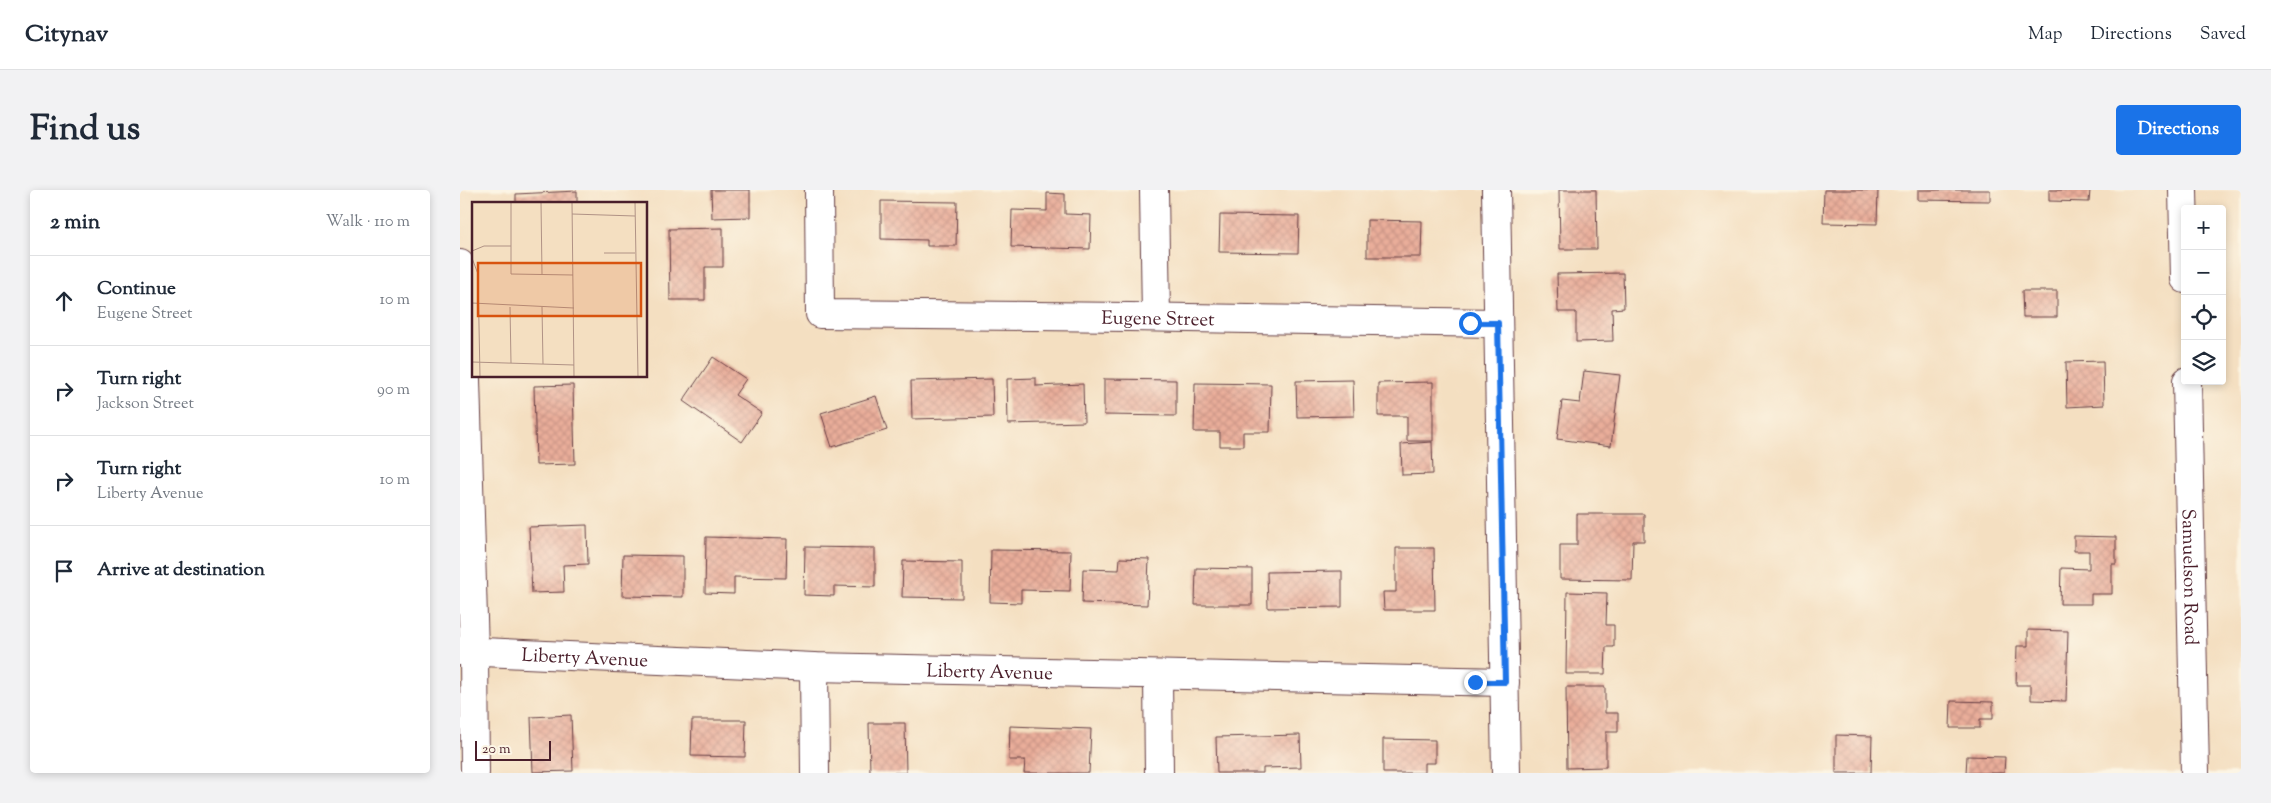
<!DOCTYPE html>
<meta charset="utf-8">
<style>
body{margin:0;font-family:"Sorts Mill Goudy",serif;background:#f2f2f3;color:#1f2937}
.controls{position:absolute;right:15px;top:15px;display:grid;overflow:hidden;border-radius:5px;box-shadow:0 2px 8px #0003}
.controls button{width:45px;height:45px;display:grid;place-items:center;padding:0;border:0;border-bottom:1px solid #e0e1e3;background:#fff;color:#1f2937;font:25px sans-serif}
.scale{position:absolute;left:15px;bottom:12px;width:76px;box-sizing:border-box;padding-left:5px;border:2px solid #4a1f2b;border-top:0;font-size:14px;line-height:18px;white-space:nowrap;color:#4a1f2b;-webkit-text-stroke:4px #fcf5e5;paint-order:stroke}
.stop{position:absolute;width:15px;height:15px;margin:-11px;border:4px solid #1a73e8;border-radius:50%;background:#fff}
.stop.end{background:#1a73e8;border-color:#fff;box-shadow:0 1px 5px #0008}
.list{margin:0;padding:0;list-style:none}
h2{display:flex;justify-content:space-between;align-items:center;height:65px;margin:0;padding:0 20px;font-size:21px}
h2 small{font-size:16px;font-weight:400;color:#747a83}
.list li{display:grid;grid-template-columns:32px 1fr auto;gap:15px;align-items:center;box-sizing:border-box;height:90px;padding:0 20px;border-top:1px solid #e0e1e3}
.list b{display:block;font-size:19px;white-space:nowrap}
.list p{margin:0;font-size:16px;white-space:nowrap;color:#747a83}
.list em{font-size:16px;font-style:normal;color:#747a83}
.icon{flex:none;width:28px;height:28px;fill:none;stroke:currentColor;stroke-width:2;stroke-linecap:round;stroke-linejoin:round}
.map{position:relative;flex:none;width:1781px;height:583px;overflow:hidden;border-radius:5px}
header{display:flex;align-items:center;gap:30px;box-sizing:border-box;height:70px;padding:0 25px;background:#fff;border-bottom:1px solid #e0e1e3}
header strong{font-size:24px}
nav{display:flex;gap:28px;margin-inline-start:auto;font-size:18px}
.intro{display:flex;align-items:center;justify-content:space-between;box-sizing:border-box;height:120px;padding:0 30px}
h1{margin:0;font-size:35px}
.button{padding:12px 22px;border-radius:5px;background:#1a73e8;color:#fff;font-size:18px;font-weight:700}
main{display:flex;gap:30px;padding:0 30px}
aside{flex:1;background:#fff;border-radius:5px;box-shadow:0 2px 8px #0003}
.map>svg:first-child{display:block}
.building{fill:url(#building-cross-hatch)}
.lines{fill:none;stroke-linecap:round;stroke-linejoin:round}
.minor-casing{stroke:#643c42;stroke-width:30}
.minor{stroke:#fff;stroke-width:28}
.route{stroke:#1a73e8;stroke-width:6}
.labels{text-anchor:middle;stroke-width:4.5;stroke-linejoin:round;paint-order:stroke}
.street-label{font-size:19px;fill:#4a1f2b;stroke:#fcf5e5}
.inset-road{fill:none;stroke:#b09285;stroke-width:1}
.view{fill:#d8530f;fill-opacity:0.15;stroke:#d8530f;stroke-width:2.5}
.inset-edge{fill:none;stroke:#4a1f2b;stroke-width:2.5}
</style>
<header>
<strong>Citynav</strong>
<nav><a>Map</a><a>Directions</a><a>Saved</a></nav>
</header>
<div class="intro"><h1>Find us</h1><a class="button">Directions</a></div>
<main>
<aside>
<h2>2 min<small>Walk · 110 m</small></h2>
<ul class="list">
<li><svg class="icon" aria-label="ahead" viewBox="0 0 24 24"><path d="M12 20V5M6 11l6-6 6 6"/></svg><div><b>Continue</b><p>Eugene Street</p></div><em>10 m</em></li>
<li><svg class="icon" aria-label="right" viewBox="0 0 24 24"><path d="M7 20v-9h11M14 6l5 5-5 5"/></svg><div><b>Turn right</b><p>Jackson Street</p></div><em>90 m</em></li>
<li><svg class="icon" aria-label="right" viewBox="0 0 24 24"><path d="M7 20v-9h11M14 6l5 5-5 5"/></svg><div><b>Turn right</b><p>Liberty Avenue</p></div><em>10 m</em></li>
<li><svg class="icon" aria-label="arrive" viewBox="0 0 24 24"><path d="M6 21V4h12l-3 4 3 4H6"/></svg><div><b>Arrive at destination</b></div></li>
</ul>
</aside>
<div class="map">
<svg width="1781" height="583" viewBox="0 0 1781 583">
<defs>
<pattern id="building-cross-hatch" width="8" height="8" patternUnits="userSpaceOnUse" patternTransform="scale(1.25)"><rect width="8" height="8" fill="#e9ad9a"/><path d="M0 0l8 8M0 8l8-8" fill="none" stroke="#c99485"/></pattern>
</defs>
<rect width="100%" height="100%" fill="#fcf5e5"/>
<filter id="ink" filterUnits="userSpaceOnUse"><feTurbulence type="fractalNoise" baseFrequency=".02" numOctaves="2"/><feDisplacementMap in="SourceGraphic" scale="10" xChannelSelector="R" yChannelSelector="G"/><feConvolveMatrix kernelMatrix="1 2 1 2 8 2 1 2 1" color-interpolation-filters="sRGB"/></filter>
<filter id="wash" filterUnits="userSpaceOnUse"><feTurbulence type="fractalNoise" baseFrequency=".0096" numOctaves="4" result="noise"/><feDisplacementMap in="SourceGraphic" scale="20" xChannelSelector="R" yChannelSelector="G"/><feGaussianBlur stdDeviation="1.12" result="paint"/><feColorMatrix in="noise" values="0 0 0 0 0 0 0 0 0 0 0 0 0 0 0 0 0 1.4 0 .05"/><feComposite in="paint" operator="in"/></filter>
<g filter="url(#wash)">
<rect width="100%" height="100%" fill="#f4dfc1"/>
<g id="blocks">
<g class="building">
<path d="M251,0h39v27l-38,1z"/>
<path d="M1099,0h37l1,59h-37z"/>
<path d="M1364,0h54l-1,34 -54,-1z"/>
<path d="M1458,0h72v11l-72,-1z"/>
<path d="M1589,0h41l-1,12 -40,-1z"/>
<path d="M117,1v13h-61v-10z"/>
<path d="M587,3l18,1v20l26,1 -1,34 -79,-2 1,-37 35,1z"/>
<path d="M421,11l76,1 -1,44h-29v-6l-46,-1z"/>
<path d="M760,25l79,1 -1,37 -79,-1z"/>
<path d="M907,30l55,1 -1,36h-54z"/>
<path d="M263,38v39h-18v33h-35l-1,-71z"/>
<path d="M1163,83l1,35 -12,1 1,32 -37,1v-30h-18l-1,-38z"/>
<path d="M1562,101h35v26h-34z"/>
<path d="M253,167l33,22 -11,16 27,18 -20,29 -59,-41z"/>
<path d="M1643,171l1,44 -37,2 -1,-45z"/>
<path d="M1124,181l36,4 -9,71 -54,-7 5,-38 18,2z"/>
<path d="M576,188v8l47,-2 1,38 -76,2 -1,-45z"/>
<path d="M532,189l1,38 -81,2 -1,-38z"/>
<path d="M644,189l72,1v36l-72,-1z"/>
<path d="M893,190l1,36 -57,1 -1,-36z"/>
<path d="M973,192v59h-26v-25h-29v-33z"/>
<path d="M735,193l76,1 -1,48h-27v14h-23v-14h-26z"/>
<path d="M113,195l2,79 -39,1 -2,-79z"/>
<path d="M416,206l11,34 -55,17 -11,-34z"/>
<path d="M972,252l1,32 -31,1 -1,-31z"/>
<path d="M1117,324h67v27h-11l-1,39 -72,-1v-34h17z"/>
<path d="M127,335l1,39 -25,1 1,27 -32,1 -3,-66z"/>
<path d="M1614,346l42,1v27h-4v30h-21v10h-31l1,-36 28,1v-18h-15z"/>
<path d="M246,347l81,2 -1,39 -52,-1v17l-29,-1z"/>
<path d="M345,357l70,1v39l-41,-1v10l-30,-1z"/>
<path d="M936,358h38l1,62h-51l-1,-18h13z"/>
<path d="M531,360l80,1 -1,40 -49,-1v13l-31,-1z"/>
<path d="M163,365l60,1v41l-61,-1z"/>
<path d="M660,368l29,1 -2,46 -65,-2 1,-34 36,1z"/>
<path d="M443,371l59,1v36l-60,-1z"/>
<path d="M736,378l56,1v36h-57z"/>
<path d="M882,381v36l-74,1 -1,-36z"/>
<path d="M1107,402l40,1 -1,32h8v22h-8l-1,27h-39z"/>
<path d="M1568,440l40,1 -2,70 -35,-1v-15h-15l1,-39h11z"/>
<path d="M1106,497h39v26h13v19h-12v35l-39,1z"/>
<path d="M1491,511l42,1v17h-13v9h-30z"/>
<path d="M111,525l2,56 -40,1 -2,-55z"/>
<path d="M232,530h54l-1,37 -54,-1z"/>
<path d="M409,533h36l1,50h-36z"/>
<path d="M550,536l81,3 -2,44h-65l1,-13h-16z"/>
<path d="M840,545l1,32 -38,1v5h-46l-1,-36z"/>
<path d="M1376,545l36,1 -1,37h-35z"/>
<path d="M923,549l52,1v23h-11v10h-41z"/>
<path d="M1507,566l38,1 -1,16h-38z"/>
</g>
</g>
</g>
<g filter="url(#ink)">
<use href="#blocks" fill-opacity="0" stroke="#643c42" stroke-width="1"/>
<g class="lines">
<g class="minor-casing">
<g id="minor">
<path id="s1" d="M359,0l1,124 310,3 368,6"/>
<path d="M694,0l2,127"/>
<path d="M1036,0l10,583"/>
<path d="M1723,0l2,89"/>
<path d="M0,74l4,48 10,340 1,121"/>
<path id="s2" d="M1727,191l8,392"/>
<path id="s3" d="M0,461l354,16 691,15"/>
<path d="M354,477l1,106"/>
<path d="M698,486l1,97"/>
</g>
</g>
<use href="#minor" class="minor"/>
</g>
</g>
<g class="lines" filter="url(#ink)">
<path class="route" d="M1010,133h28l7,359h-30"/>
</g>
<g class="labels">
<g class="street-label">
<text dy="7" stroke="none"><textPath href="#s1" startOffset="462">Eugene Street</textPath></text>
<text dy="7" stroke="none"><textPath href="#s2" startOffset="196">Samuelson Road</textPath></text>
<text dy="7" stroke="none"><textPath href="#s3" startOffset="125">Liberty Avenue</textPath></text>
<text dy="7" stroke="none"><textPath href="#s3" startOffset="530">Liberty Avenue</textPath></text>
</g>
</g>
<g transform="translate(12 12)">
<rect width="175" height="175" fill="#f4dfc1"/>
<path class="inset-road" d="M39,0v72l62,1M69,0l1,72M100,0l2,175M163,0l3,175M100,12l63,2M0,49l12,-5h27M132,51h31M0,56l6,16 2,103M0,101l102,5M38,105l1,56M70,105l1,57M0,160l102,3"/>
<path class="view" d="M6,61h163v53h-163z"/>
<rect width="175" height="175" class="inset-edge"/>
</g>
</svg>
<div class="controls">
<button>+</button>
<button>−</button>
<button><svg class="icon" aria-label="locate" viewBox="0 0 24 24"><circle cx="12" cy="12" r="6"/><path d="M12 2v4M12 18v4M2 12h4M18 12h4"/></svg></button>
<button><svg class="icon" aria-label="layers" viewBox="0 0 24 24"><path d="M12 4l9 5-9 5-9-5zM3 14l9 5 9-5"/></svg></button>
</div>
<div class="scale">20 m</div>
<div class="stop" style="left:1010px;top:133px"></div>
<div class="stop end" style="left:1015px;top:492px"></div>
</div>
</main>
